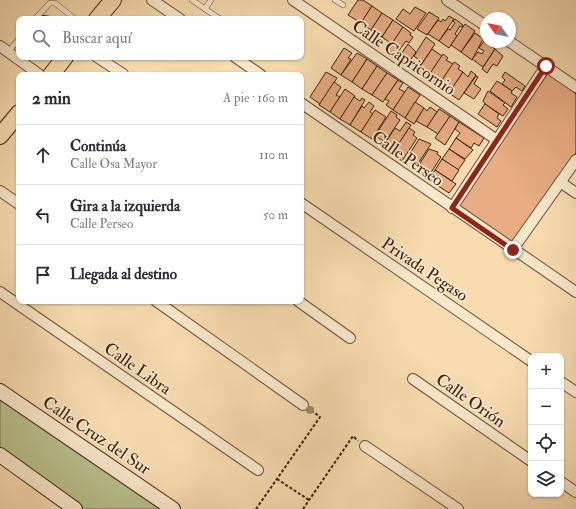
<!DOCTYPE html>
<html lang="es">
<meta charset="utf-8">
<style>
body{margin:0;font-family:"IM FELL Double Pica",serif;background:#f2f2f3;color:#2b2b33}
.controls{position:absolute;right:12px;bottom:12px;display:grid;overflow:hidden;border-radius:8px;box-shadow:0 1px 3px #0004}
.controls button{width:36px;height:36px;display:grid;place-items:center;padding:0;border:0;border-bottom:1px solid #e1e1e2;background:#fff;color:#2b2b33;font:20px sans-serif}
.compass{position:absolute;left:480px;top:12px;width:36px;height:36px;border-radius:50%;background:#fff;box-shadow:0 1px 3px #0004;rotate:303deg}
.stop{position:absolute;width:12px;height:12px;margin:-9px;border:3px solid #8f2418;border-radius:50%;background:#fff}
.stop.end{background:#8f2418;border-color:#fff;box-shadow:0 1px 4px #0008}
.list{margin:0;padding:0;list-style:none}
h2{display:flex;justify-content:space-between;align-items:center;height:52px;margin:0;padding:0 16px;font-size:17px}
h2 small{font-size:13px;font-weight:400;color:#7c7c81}
.list li{display:grid;grid-template-columns:26px 1fr auto;gap:12px;align-items:center;box-sizing:border-box;height:60px;padding:0 16px;border-top:1px solid #e1e1e2}
.list b{display:block;font-size:15px;white-space:nowrap}
.list p{margin:0;font-size:13px;white-space:nowrap;color:#7c7c81}
.list em{font-size:13px;font-style:normal;color:#7c7c81}
.icon{flex:none;width:22px;height:22px;fill:none;stroke:currentColor;stroke-width:2;stroke-linecap:round;stroke-linejoin:round}
.map{position:relative;flex:none;width:576px;height:509px;overflow:hidden}
.search{position:absolute;background:#fff;box-shadow:0 1px 3px #0004;left:16px;top:16px;width:288px;height:44px;display:flex;align-items:center;gap:10px;box-sizing:border-box;padding:0 14px;border-radius:8px;color:#7c7c81;font-size:15px}
.panel{position:absolute;background:#fff;box-shadow:0 1px 3px #0004;left:16px;top:72px;width:288px;height:232px;border-radius:8px}
.map>svg:first-child{display:block}
.green{fill:#b9c18e;stroke:#7a7150}
.building{fill:#e8ad82;stroke:#3a2112}
.lines{fill:none;stroke-linecap:round;stroke-linejoin:round}
.lane-casing{stroke:#6a503a;stroke-width:6}
.street-casing{stroke:#6a503a;stroke-width:12}
.secondary-casing{stroke:#3a2112;stroke-width:16}
.primary-casing{stroke:#3a2112;stroke-width:18}
.path{stroke:#3a2112;stroke-width:2;stroke-dasharray:3 2;stroke-linecap:butt}
.lane{stroke:#fae8cc;stroke-width:5}
.street{stroke:#fae8cc;stroke-width:10}
.secondary{stroke:#fae8cc;stroke-width:14}
.primary{stroke:#f8dcb0;stroke-width:16}
.tree{fill:#a18b6a}
.route{stroke:#8f2418;stroke-width:5}
.labels{text-anchor:middle;stroke-width:3.5;stroke-linejoin:round;paint-order:stroke}
.street-label{font-size:17px;fill:#3a2112;stroke:#fae8cc}
</style>
<div class="map">
<svg width="576" height="509" viewBox="0 0 576 509">
<rect width="100%" height="100%" fill="#f8dcb0"/>
<filter id="stains"><feTurbulence type="fractalNoise" baseFrequency=".005" numOctaves="4"/><feColorMatrix values="0 0 0 0 .2 0 0 0 0 .09 0 0 0 0 .02 0 0 0 .5 -.17"/></filter>
<radialGradient id="worn" r=".72"><stop offset=".6" stop-color="#630" stop-opacity="0"/><stop offset="1" stop-color="#630" stop-opacity=".3"/></radialGradient>
<path class="green" d="M0,396l168,113h-85l-83,-58z"/>
<g class="building">
<path d="M358,0h5l9,6 -11,17 -13,-8z"/>
<path d="M372,6l10,7 -11,17 -10,-7z"/>
<path d="M415,7l11,6 -12,18 -18,-12 7,-10 7,5z"/>
<path d="M429,12l10,6 -12,17 -10,-6z"/>
<path d="M382,13l11,7 -11,17 -11,-7z"/>
<path d="M40,15l21,3v1h-21z"/>
<path d="M449,16l5,3 -15,22 -11,-7 10,-14 3,2 2,-3 2,2z"/>
<path d="M455,19l8,6 -1,2 -2,-1 -5,8 2,2 -8,12 -10,-7 9,-12 2,1 5,-7 -2,-2z"/>
<path d="M393,20l10,7 -11,17 -10,-7z"/>
<path d="M465,24l10,7 -14,21 -10,-7z"/>
<path d="M403,27l8,6 -1,2 3,2 -4,6 -3,-2 -11,15 -8,-5z"/>
<path d="M475,33l8,6 -11,21 -11,-8z"/>
<path d="M426,37l9,7 -14,21 -4,-3 2,-2 -5,-4z"/>
<path d="M484,41l11,8 -12,18 -11,-8 6,-7 4,2 2,-3 -5,-3z"/>
<path d="M408,44l8,8 -9,13 -10,-5z"/>
<path d="M344,48l8,5 -4,5 3,1 -10,16 -10,-7z"/>
<path d="M432,49l10,7 -15,22 -10,-7z"/>
<path d="M495,49l8,7 -6,10 -4,-2 -6,9 -5,-4z"/>
<path d="M357,53l10,6 -15,23 -11,-7z"/>
<path d="M443,54l5,4 -2,2 7,4 -15,22 -11,-8z"/>
<path d="M367,59l10,7 -15,23 -10,-7z"/>
<path d="M454,62l6,4 -2,3 5,3 -14,21 -11,-7z"/>
<path d="M377,66l10,7 -15,22 -10,-6z"/>
<path d="M471,71l5,4 -17,25 -10,-7 14,-21 5,5z"/>
<path d="M326,72l11,6 -17,26 -10,-7z"/>
<path d="M505,72l20,14 -3,5 -6,-4 -4,4 -10,-7 3,-4 -3,-3z"/>
<path d="M387,73l11,7 -15,22 -11,-7z"/>
<path d="M548,73l28,21v59l-64,89 -54,-35z"/>
<path d="M476,76l2,1 -4,7 7,5 -7,10 -10,-6z"/>
<path d="M398,80l5,3 -4,6 6,3 -12,18 -7,-5 3,-4 -4,-2z"/>
<path d="M497,81l15,10 -1,2 6,4 -6,10 -21,-16z"/>
<path d="M334,82l7,5 -5,8 4,2 -10,15 -11,-7z"/>
<path d="M408,87l12,8 -15,23 -12,-8z"/>
<path d="M345,89l10,7 -15,23 -10,-7z"/>
<path d="M488,91l17,12 -2,2 5,4 -5,7 -18,-12 -2,-3z"/>
<path d="M354,97l6,4 2,-3 3,2 -15,25 -10,-6z"/>
<path d="M369,102l5,4 -4,6 3,2 -12,18 -11,-7 12,-19 2,2z"/>
<path d="M415,102l9,6 -10,16 -9,-6z"/>
<path d="M485,104l14,10 -2,4 4,3 -4,6 -19,-13z"/>
<path d="M430,107l7,5 -10,15 -11,-6 8,-13 3,3z"/>
<path d="M439,109l11,7 -12,18 -11,-7z"/>
<path d="M375,110l11,7 -14,22 -11,-7z"/>
<path d="M391,111l6,4 -1,2 4,3 -15,22 -10,-6z"/>
<path d="M450,116l9,6 -14,23 -10,-7z"/>
<path d="M406,122l5,3 -19,29 -10,-6 13,-20 5,3z"/>
<path d="M459,122l25,16 -5,8 -5,-3 -3,5 -15,-10 4,-5 -5,-4z"/>
<path d="M409,128l6,4 -2,3 4,3 -15,23 -10,-7z"/>
<path d="M456,138l17,12 -8,9 -16,-10z"/>
<path d="M419,139l12,5 -14,21 -6,-5 2,-2 -4,-3z"/>
<path d="M429,149l9,3 -1,2 4,3 -14,22 -12,-8z"/>
<path d="M449,149l16,11 -7,10 -16,-11z"/>
<path d="M442,159l17,11 -7,11 -17,-11z"/>
<path d="M435,170l21,14 -7,9 -20,-13z"/>
</g>
<g class="lines">
<g class="lane-casing">
<g id="lane">
<path d="M192,0l28,19"/>
<path d="M335,0l8,5"/>
<path d="M205,9l6,-9"/>
<path d="M35,19l15,-16h5l20,16"/>
<path d="M8,52l11,-13"/>
</g>
</g>
<g class="street-casing">
<g id="street">
<path d="M152,0l28,19"/>
<path d="M293,0l204,140"/>
<path d="M447,0l39,26"/>
<path d="M510,42l66,45"/>
<path d="M0,46l40,29"/>
<path d="M97,57l26,17"/>
<path d="M235,57l26,18"/>
<path d="M301,103l275,189"/>
<path d="M560,182l16,11"/>
<path d="M0,191l19,13"/>
<path d="M301,203l230,158"/>
<path d="M452,208l94,-142"/>
<path d="M513,249l63,-89"/>
<path d="M0,292l258,178"/>
<path d="M156,301l147,104"/>
<path d="M298,301l52,37"/>
<path d="M413,379l118,82"/>
<path d="M561,382l15,10"/>
<path d="M365,446l93,63"/>
<path d="M561,482l15,10"/>
</g>
</g>
<g class="secondary-casing">
<g id="secondary">
<path d="M0,391l173,118"/>
<path d="M0,455l75,54"/>
</g>
</g>
<g class="primary-casing">
<g id="primary">
<path d="M97,19l16,-19"/>
<path d="M51,75l14,-18"/>
<path d="M0,136l19,-23"/>
</g>
</g>
<g class="path">
<path d="M277,479l32,21"/>
<path d="M256,509l64,-92 -9,-7"/>
<path d="M303,509l50,-73 5,5"/>
</g>
<use href="#lane" class="lane"/>
<use href="#street" class="street"/>
<use href="#secondary" class="secondary"/>
<use href="#primary" class="primary"/>
</g>
<circle class="tree" cx="310" cy="410" r="4"/>
<g class="lines">
<path class="route" d="M513,250l-61,-42 94,-142"/>
</g>
<g class="labels">
<g class="street-label">
<text transform="translate(404 57) rotate(34)" y="6">Calle Capricornio</text>
<text transform="translate(408 158) rotate(35)" y="6">Calle Perseo</text>
<text transform="translate(425 269) rotate(34)" y="6">Privada Pegaso</text>
<text transform="translate(138 368) rotate(35)" y="6">Calle Libra</text>
<text transform="translate(471 400) rotate(35)" y="6">Calle Orión</text>
<text transform="translate(97 435) rotate(34)" y="6">Calle Cruz del Sur</text>
</g>
</g>
<rect width="100%" height="100%" filter="url(#stains)"/>
<rect width="100%" height="100%" fill="url(#worn)"/>
</svg>
<div class="controls">
<button>+</button>
<button>−</button>
<button><svg class="icon" aria-label="locate" viewBox="0 0 24 24"><circle cx="12" cy="12" r="6"/><path d="M12 2v4M12 18v4M2 12h4M18 12h4"/></svg></button>
<button><svg class="icon" aria-label="layers" viewBox="0 0 24 24"><path d="M12 4l9 5-9 5-9-5zM3 14l9 5 9-5"/></svg></button>
</div>
<svg class="compass" viewBox="-18 -18 36 36"><path d="M0-13l5 13h-10z" fill="#e53935"/><path d="M0 13l5-13h-10z" fill="#7c7c81"/></svg>
<div class="stop" style="left:546px;top:66px"></div>
<div class="stop end" style="left:513px;top:250px"></div>
<div class="search"><svg class="icon" aria-label="search" viewBox="0 0 24 24"><circle cx="10" cy="10" r="6"/><path d="M15 15l6 6"/></svg>Buscar aquí</div>
<section class="panel">
<h2>2 min<small>A pie · 160 m</small></h2>
<ul class="list">
<li><svg class="icon" aria-label="ahead" viewBox="0 0 24 24"><path d="M12 20V5M6 11l6-6 6 6"/></svg><div><b>Continúa</b><p>Calle Osa Mayor</p></div><em>110 m</em></li>
<li><svg class="icon" aria-label="left" viewBox="0 0 24 24"><path d="M17 20v-9H6M10 6l-5 5 5 5"/></svg><div><b>Gira a la izquierda</b><p>Calle Perseo</p></div><em>50 m</em></li>
<li><svg class="icon" aria-label="arrive" viewBox="0 0 24 24"><path d="M6 21V4h12l-3 4 3 4H6"/></svg><div><b>Llegada al destino</b></div></li>
</ul>
</section>
</div>
